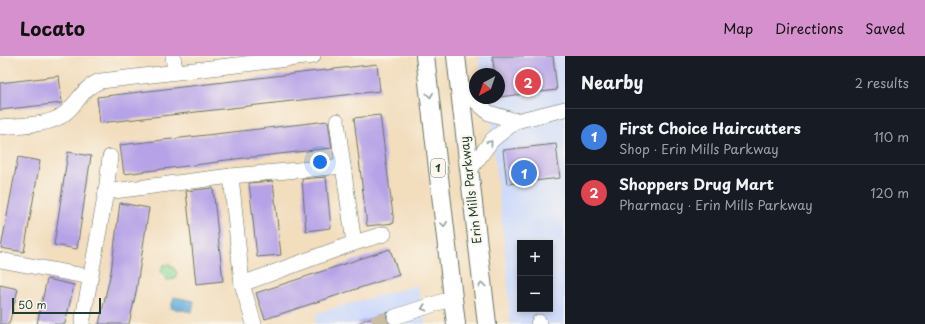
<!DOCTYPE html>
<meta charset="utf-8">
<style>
body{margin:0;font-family:"Playpen Sans",sans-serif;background:#20242c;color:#f1f3f6}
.controls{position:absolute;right:12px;bottom:12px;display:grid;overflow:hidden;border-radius:0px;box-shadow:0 2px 6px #0003}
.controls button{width:36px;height:36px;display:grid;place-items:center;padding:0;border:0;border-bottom:1px solid #363941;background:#171b24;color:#f1f3f6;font:20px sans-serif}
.compass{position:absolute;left:469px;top:12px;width:36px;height:36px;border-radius:50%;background:#171b24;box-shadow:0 2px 6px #0003;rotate:220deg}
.scale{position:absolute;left:12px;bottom:10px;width:89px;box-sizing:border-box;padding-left:4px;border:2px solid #1f3d34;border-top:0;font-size:11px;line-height:14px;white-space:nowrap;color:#1f3d34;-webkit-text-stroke:3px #fbf7ec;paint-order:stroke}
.you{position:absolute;left:320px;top:106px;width:14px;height:14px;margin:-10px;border:3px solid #fff;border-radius:50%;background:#1a73e8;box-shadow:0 0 0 6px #1a73e833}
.badge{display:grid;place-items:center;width:26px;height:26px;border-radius:50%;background:#d690ce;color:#fff;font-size:13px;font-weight:700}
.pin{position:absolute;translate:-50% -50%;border:2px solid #fff;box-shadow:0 1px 4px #0006}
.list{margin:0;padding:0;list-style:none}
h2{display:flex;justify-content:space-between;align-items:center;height:52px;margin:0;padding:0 16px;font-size:17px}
h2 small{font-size:13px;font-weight:400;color:#9ea1a6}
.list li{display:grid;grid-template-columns:26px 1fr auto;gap:12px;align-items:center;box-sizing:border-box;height:56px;padding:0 16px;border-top:1px solid #363941}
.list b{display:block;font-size:15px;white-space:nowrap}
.list p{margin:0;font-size:13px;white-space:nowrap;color:#9ea1a6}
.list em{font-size:13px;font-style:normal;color:#9ea1a6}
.map{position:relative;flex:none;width:565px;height:268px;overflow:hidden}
header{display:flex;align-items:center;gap:24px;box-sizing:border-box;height:56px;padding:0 20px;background:#d690ce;color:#111}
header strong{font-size:19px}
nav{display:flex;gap:22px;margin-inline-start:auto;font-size:14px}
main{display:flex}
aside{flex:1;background:#171b24}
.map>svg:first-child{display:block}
.built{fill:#cedafa;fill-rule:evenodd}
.park{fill:url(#park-dots);stroke:#568b66}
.water{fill:#5faad7;stroke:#3f7486}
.building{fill:#b6a2e7}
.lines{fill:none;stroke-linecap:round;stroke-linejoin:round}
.minor-tunnel{stroke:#c8bda2;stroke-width:15;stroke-dasharray:15 8;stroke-linecap:butt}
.minor-casing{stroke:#697564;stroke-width:16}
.major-casing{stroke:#697564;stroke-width:20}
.minor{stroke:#fff;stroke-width:15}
.major{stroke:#fff;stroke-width:18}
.oneway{stroke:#8f9e9a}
.labels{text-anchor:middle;stroke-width:4;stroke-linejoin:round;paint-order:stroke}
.shield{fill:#fbf7ec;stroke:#61756b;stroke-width:1}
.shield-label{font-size:11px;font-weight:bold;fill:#1f3d34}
.street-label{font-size:12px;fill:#1f3d34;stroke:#fbf7ec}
</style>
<header>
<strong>Locato</strong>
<nav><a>Map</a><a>Directions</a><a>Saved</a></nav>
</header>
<main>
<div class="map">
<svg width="565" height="268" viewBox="0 0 565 268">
<defs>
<pattern id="park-dots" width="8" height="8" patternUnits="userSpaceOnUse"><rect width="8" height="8" fill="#8cd997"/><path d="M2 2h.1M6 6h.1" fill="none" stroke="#78bb83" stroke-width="1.8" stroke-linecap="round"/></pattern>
</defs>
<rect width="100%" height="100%" fill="#fbf7ec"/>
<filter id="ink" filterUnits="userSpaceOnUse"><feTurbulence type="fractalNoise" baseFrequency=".025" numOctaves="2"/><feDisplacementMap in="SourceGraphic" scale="8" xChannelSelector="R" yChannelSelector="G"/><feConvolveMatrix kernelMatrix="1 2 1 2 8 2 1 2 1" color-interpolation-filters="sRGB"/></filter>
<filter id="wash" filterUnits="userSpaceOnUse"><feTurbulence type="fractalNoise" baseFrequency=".012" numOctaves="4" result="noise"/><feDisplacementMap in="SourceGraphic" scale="16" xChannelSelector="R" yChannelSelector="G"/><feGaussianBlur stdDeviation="0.9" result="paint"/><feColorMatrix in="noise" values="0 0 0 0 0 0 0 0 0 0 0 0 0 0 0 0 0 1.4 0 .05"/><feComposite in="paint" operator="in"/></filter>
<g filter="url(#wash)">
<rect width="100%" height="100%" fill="#f2ddbd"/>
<g class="built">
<path d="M479,0h86v268h-55l-3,-55 -15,-138v-30l-3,-3h10v-24h-18zM520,187h30v66h-30z"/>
<path d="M417,229l9,39h-111l2,-11z"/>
</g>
<path class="park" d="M170,208l7,8 -2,7 -8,1 -6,-8 2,-7z"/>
<path class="water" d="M174,241l20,4 -2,11 -21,-4z"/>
<g id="blocks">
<g class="building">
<path d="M492,0h61l4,34 -58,7v-23h-4z"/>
<path d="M377,8l3,27 -280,32 -3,-26z"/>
<path d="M59,20l3,27 -62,7v-27z"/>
<path d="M380,59l14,108 -27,3 -13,-108z"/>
<path d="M328,65l4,27 -114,13v1l-94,12 -4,-29z"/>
<path d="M556,88l4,34 -53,6 -4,-34z"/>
<path d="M68,96l23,4 -14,93 -23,-4z"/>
<path d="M18,101l22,4 -16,91 -23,-4z"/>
<path d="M326,121l5,51 -25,3 -4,-52z"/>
<path d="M273,125l8,74 -24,2 -8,-74z"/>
<path d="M213,132l10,93 -27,3 -10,-93z"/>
<path d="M120,147l29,5 -13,84 -7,32h-30l12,-52z"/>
<path d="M390,193l9,26 -134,44 -9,-26z"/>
<path d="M47,223l27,6 -9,39h-28z"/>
<path d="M0,229l18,4 -9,35h-9z"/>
<path d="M388,256l-2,7 3,5h-32v-1z"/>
</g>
</g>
</g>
<g filter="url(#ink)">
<use href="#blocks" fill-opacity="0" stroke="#697564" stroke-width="1"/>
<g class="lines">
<path class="minor-tunnel" d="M373,268l22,-7"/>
<g class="minor-casing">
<g id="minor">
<path d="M173,0l2,16"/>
<path d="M460,31l29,26 27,8"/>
<path d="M337,65l6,45"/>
<path d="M0,71c18,-2 50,-1 64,-13 14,-10 19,-28 37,-33l212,-25"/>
<path d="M469,115l23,-31 24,-19 49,-12"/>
<path d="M231,120l112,-10 11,77 -112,41"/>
<path d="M106,136l4,-35"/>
<path d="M354,187l30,-9"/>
<path d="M0,204l90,17"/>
<path d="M395,261l58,-19"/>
<path d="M82,268l24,-132 125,-16 11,108 12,40"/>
<path d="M538,268l1,-2"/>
</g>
</g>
<g class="major-casing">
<g id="major">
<path d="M425,0l31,268"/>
<path d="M456,0l31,268"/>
</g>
</g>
<use href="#minor" class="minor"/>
<use href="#major" class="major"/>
</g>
<defs><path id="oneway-chevron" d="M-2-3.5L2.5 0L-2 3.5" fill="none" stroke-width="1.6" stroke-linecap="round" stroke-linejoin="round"/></defs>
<g class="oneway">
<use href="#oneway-chevron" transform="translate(430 39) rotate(83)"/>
<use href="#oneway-chevron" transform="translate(490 87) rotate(-49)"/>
<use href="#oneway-chevron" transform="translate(444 168) rotate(83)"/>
<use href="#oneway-chevron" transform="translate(482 229) rotate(-97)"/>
<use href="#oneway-chevron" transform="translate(424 252) rotate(162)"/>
</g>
</g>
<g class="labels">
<rect class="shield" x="431" y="103" width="14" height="18" rx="3"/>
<g class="shield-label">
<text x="438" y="116">1</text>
</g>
<g class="street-label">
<text transform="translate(471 134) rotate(-97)" y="4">Erin Mills Parkway</text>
</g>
</g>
</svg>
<div class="controls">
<button>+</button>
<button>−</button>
</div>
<svg class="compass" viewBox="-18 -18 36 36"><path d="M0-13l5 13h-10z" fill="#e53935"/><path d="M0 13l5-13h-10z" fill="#9ea1a6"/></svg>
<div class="scale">50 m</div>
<div class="you"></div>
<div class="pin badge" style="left:524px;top:117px;background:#3f7fe0">1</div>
<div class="pin badge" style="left:528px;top:26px;background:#e0444e">2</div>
</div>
<aside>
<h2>Nearby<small>2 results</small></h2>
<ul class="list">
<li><span class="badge" style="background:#3f7fe0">1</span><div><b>First Choice Haircutters</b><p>Shop · Erin Mills Parkway</p></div><em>110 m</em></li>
<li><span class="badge" style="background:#e0444e">2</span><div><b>Shoppers Drug Mart</b><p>Pharmacy · Erin Mills Parkway</p></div><em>120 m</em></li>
</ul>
</aside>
</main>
